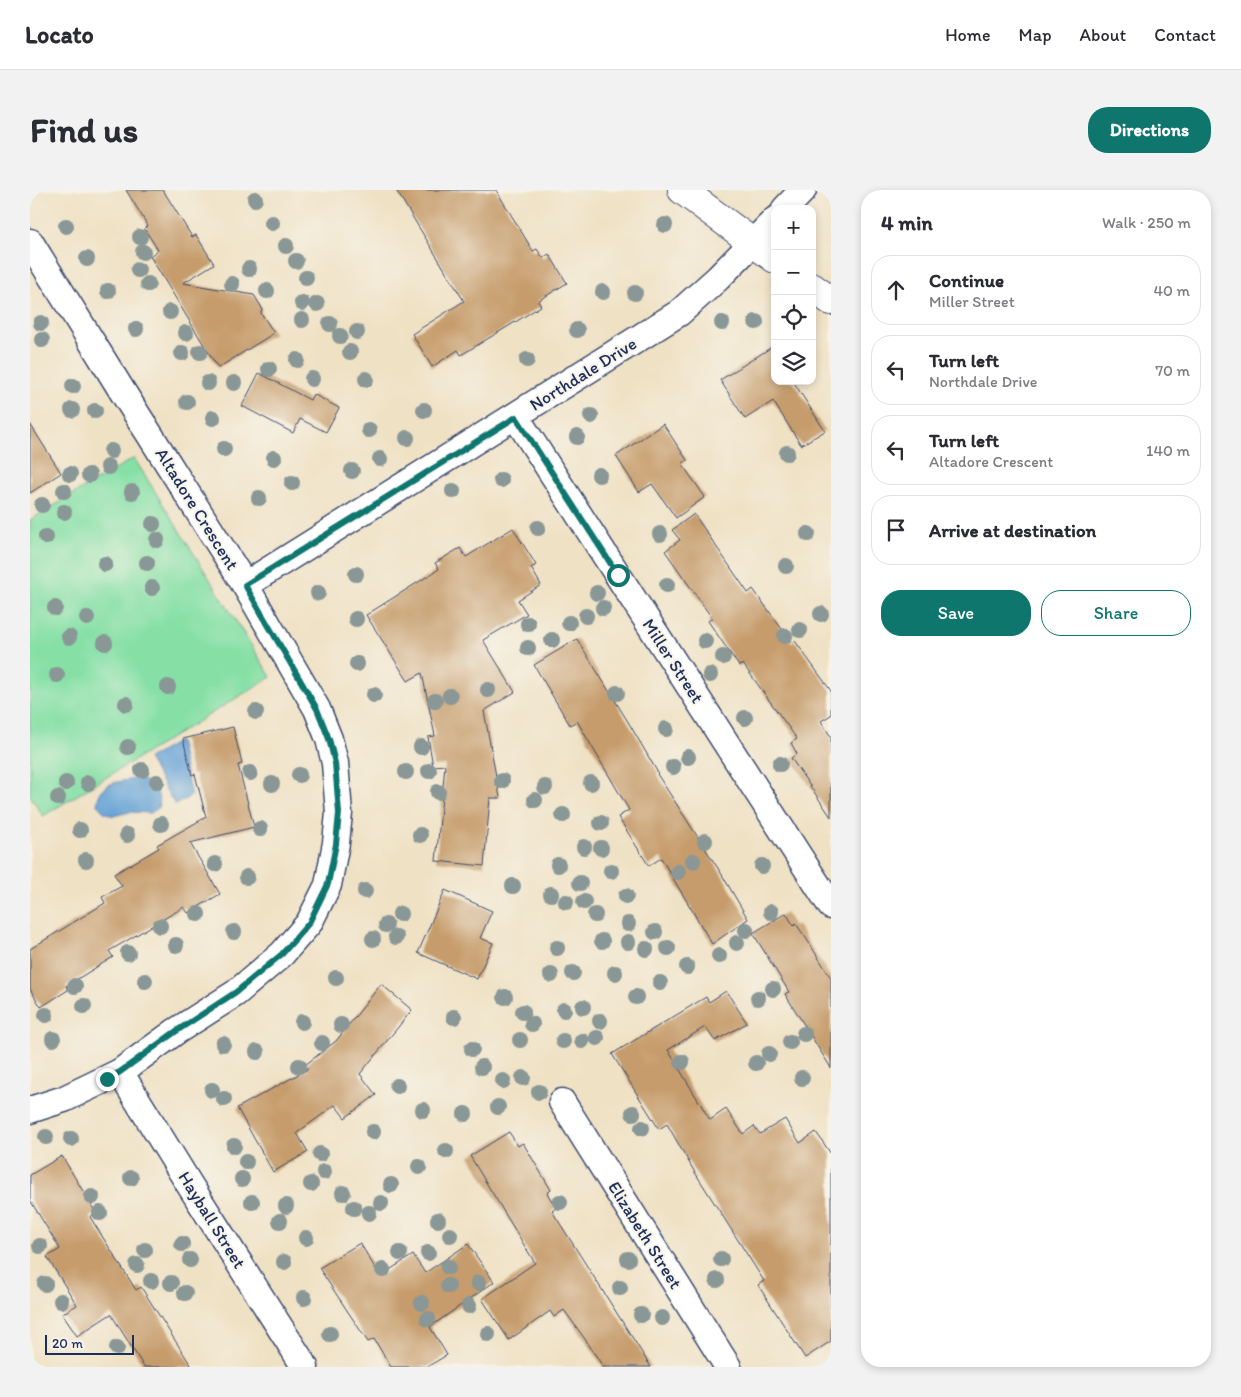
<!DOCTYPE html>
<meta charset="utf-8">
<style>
body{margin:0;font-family:Itim,sans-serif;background:#f2f2f3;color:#2b2b33}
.controls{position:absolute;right:15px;top:15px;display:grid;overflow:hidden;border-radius:10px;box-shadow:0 2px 8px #0003}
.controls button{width:45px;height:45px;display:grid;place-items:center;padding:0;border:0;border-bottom:1px solid #e1e1e2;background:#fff;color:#2b2b33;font:25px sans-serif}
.scale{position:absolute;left:15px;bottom:12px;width:89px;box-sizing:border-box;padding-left:5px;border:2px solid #1b2f5e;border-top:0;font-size:14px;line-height:18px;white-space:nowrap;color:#1b2f5e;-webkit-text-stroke:4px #f7f3e8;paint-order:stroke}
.stop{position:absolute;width:15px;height:15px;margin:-11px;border:4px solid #0f766e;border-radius:50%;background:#fff}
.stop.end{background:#0f766e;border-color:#fff;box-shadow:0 1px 5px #0008}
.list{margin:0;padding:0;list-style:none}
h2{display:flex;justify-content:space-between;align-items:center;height:65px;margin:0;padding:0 20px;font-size:21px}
h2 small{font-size:16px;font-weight:400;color:#7c7c81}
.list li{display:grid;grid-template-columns:32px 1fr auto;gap:15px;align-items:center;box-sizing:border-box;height:70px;margin:0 10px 10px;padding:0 10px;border:1px solid #e1e1e2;border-radius:20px}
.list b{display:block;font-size:19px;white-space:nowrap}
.list p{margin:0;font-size:16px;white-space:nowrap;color:#7c7c81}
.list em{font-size:16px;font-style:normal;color:#7c7c81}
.actions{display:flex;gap:10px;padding:15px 20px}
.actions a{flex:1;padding:11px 0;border:1px solid #0f766e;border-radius:20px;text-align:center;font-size:18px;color:#0f766e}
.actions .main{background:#0f766e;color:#fff}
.icon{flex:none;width:28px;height:28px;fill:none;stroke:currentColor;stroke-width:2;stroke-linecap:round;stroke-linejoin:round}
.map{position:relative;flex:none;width:801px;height:1177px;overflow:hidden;border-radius:20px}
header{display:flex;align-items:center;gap:30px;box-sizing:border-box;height:70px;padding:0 25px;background:#fff;border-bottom:1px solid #e1e1e2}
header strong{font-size:24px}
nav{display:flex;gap:28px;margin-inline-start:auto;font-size:18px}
.intro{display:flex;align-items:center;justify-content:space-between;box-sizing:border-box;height:120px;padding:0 30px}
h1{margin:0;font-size:35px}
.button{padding:12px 22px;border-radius:20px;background:#0f766e;color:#fff;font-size:18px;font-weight:700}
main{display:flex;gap:30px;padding:0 30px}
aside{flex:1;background:#fff;border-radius:20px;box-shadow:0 2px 8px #0003}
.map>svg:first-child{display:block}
.green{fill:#86e0a6;stroke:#508882}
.water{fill:#63a1d5;stroke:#3f689a}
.building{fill:#c69c6c}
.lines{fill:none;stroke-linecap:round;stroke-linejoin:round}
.minor-casing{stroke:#3b4a6d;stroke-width:29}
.tertiary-casing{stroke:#3b4a6d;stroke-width:30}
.minor{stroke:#fff;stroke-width:26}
.tertiary{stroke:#fff;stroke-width:28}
.tree{fill:#899796}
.route{stroke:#0f766e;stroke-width:6}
.labels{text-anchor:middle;stroke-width:4;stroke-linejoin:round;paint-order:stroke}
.street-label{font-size:18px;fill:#1b2f5e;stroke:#f7f3e8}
</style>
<header>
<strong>Locato</strong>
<nav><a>Home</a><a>Map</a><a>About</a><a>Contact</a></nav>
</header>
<div class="intro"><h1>Find us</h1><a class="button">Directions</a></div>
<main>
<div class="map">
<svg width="801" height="1177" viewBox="0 0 801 1177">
<rect width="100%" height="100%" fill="#f7f3e8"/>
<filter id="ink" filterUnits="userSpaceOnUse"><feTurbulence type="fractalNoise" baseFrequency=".02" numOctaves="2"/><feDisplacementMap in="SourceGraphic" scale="10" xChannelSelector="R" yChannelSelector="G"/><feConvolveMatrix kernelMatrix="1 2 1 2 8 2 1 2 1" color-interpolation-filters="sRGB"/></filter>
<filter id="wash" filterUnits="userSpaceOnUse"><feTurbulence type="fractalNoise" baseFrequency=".0096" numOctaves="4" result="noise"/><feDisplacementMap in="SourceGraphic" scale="20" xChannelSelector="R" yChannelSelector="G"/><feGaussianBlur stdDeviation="1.12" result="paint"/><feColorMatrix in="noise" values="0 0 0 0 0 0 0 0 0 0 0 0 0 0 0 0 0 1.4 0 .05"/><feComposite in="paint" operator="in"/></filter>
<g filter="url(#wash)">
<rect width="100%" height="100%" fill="#efe1c4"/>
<path class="green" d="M104,268l137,219 -228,139 -13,-21v-275z"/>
<g class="water">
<path d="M149,551l12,55 -16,9 -27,-46z"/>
<path d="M107,588c15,4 25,14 21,30l-7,5 -21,-1 -17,4 -9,-4 -7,-7c2,-25 21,-22 40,-27z"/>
</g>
<g id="blocks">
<g class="building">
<path d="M96,0h37l29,47 4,-2 18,29 -31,19 71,12 8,13 -1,5 13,20 -56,35 -68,-112 8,-6 -14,-22 4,-2z"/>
<path d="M366,0h100l37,61 4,-2 6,9 6,-4 18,29 -29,18 3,5 -24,15 -56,34 -3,-5 -26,17 -20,-33 52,-33z"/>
<path d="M742,157l3,5v29h18l32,50 -24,14 -28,-44 -28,18 -25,-39z"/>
<path d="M229,183l51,27 3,-6 26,14 -13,24 -26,-13 -7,14 -51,-27z"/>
<path d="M0,234l31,49 -31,20z"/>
<path d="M633,234l24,36 -5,4 23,33 -29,21 -24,-34 -13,8 -23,-36z"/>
<path d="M664,324l54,79 5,-4 39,54 3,-2 36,50v24l-10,6 10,16v80l-40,-59 6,-4 -6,-11 6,-4 -54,-75 -4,2 -31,-45 4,-3 -47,-67 15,-11 -8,-10z"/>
<path d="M483,338l23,37 -5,3 10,17 -23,15 9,14 -44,26 32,52 -31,19 16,87h-10l-6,68 -48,-5 9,-96 -12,1 -5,-29 7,-1 -13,-63 -14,8 -42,-66 73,-46 -4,-6 25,-15 6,9z"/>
<path d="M547,449l53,86 28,48 -1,1 64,99 27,46 -36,25 -51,-86 -12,8 -31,-49 11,-7 -52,-89 -7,4 -36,-60z"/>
<path d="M203,537l9,37 -4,1 16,62 -64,16 30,51 -32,19 -4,-6 -75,44 4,6 -47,29 2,4 -27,17 -11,-18v-40l75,-46 -3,-6 20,-11 -8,-12 45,-26 -2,-3 49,-28 -11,-43 -3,1 -9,-36z"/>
<path d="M415,700l47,21 -12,27 13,5 -16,36 -59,-26z"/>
<path d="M756,723l8,13 2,-2 10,14 25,40v90l-46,-74 4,-2 -36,-59z"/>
<path d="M351,794l31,26 -52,64 16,21 -31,23 -10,-13 -38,28 11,19 -35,20 -36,-64 71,-39 -3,-4 31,-24z"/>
<path d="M696,801l21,32 -32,18 -10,-14 -37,23 42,70 16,-11 17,25 11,-8 6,8 25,-15 15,24 16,-11 15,22v187l-26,17 -47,-73 6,-4 -70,-110 -27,-47 -8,5 -47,-75 94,-57 3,5z"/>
<path d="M479,942l9,14 5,-3 28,47 -4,3 9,15 -4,3 99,156h-48l-16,-25 -23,-32 -10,7 -4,-6 -41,29 -27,-41 53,-36 -65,-107z"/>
<path d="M32,966l34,57 -6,4 46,73 5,-3 51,80h-48l-33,-53 -34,22 -15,-22 15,-9 -30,-48 13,-8 -30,-49v-25z"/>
<path d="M330,1053l20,33 33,-21 12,18 43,-29 26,38 -64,45 17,28 -20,12h-36l-17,-28 -6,3 -49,-74z"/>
</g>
</g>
</g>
<g filter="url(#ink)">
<use href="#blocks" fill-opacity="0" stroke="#3b4a6d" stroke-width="1"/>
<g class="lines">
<g class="minor-casing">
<g id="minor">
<path d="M755,19l18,-19"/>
<path d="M0,52l94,152 121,191 72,124 12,30 6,24 4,50 -3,30 -8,42 -19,38 -27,31 -46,39 -61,39 -55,40 -56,27 -34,11"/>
<path d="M486,227l315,489"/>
<path d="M215,395l434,-272 39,-35 57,-58"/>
<path d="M90,882l69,112 116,183"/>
<path d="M532,912l166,265"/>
</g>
</g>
<g class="tertiary-casing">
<g id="tertiary">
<path d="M652,0l93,69"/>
<path d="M782,97l19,14"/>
</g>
</g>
<use href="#minor" class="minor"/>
<use href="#tertiary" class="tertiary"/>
</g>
<g class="tree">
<circle cx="225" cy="9" r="8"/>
<circle cx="242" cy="33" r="8"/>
<circle cx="635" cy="35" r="8"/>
<circle cx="36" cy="36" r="8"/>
<circle cx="110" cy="47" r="8"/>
<circle cx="256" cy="56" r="8"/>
<circle cx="113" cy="62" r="8"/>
<circle cx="57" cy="69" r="8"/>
<circle cx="266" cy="71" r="8"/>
<circle cx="219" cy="79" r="8"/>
<circle cx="108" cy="80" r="8"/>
<circle cx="276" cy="88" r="8"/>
<circle cx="118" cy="94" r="8"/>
<circle cx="202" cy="94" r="8"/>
<circle cx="78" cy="101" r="8"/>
<circle cx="237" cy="101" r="8"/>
<circle cx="573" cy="102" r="8"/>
<circle cx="605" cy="103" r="8"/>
<circle cx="272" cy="113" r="8"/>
<circle cx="287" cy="114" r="8"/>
<circle cx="140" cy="122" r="8"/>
<circle cx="272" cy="130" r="8"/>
<circle cx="726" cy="132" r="8"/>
<circle cx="11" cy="133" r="8"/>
<circle cx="692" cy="133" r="8"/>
<circle cx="300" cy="134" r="8"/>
<circle cx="106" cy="139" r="8"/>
<circle cx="547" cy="140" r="8"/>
<circle cx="327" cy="142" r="8"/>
<circle cx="156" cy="143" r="8"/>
<circle cx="310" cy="146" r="8"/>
<circle cx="12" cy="150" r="8"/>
<circle cx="170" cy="162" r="8"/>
<circle cx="320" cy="162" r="8"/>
<circle cx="152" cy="163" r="8"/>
<circle cx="267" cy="170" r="8"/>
<circle cx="497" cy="170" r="8"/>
<circle cx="239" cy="179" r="8"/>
<circle cx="282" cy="189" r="8"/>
<circle cx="336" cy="189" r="8"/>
<circle cx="178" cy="193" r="8"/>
<circle cx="204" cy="193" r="8"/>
<circle cx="43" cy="196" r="8"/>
<circle cx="157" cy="212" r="8"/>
<circle cx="42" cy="220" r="8"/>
<circle cx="394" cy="220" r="8"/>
<circle cx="65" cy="221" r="8"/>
<circle cx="561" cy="226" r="8"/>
<circle cx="183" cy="228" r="8"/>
<circle cx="339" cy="240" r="8"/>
<circle cx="547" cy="247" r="8"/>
<circle cx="377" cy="248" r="8"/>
<circle cx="194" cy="259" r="8"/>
<circle cx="81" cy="261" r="8"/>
<circle cx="757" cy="263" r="8"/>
<circle cx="244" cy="268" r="8"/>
<circle cx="350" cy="269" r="8"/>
<circle cx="78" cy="277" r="8"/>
<circle cx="322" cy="281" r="8"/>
<circle cx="40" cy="284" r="8"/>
<circle cx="59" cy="285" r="8"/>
<circle cx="569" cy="285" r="8"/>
<circle cx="471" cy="290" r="8"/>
<circle cx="262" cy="293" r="8"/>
<circle cx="34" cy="301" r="8"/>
<circle cx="423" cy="301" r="8"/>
<circle cx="102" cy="302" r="8"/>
<circle cx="229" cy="308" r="8"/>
<circle cx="12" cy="315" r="8"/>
<circle cx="34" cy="322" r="8"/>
<circle cx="123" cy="334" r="8"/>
<circle cx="508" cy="338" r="8"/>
<circle cx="630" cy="344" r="8"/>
<circle cx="778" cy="344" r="8"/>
<circle cx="16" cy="347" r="8"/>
<circle cx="127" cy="350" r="8"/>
<circle cx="117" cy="373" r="8"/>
<circle cx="75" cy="374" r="8"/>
<circle cx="756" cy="376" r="8"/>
<circle cx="326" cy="384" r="8"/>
<circle cx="637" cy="395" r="8"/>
<circle cx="122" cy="398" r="8"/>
<circle cx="288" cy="403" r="8"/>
<circle cx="567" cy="403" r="8"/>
<circle cx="25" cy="418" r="8"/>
<circle cx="573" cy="418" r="8"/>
<circle cx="791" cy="424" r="8"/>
<circle cx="556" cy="426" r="8"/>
<circle cx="57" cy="428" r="8"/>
<circle cx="326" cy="429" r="8"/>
<circle cx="539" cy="433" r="8"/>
<circle cx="498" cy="434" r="8"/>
<circle cx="770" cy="440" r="8"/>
<circle cx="755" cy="446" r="8"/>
<circle cx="39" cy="447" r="8"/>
<circle cx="522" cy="450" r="8"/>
<circle cx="675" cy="451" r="8"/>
<circle cx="75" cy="453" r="8"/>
<circle cx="498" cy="458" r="8"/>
<circle cx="693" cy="467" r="8"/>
<circle cx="327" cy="474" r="8"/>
<circle cx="27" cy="485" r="8"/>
<circle cx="680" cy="485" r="8"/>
<circle cx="138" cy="497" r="8"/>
<circle cx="458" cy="500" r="8"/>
<circle cx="587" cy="503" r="8"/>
<circle cx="344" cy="505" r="8"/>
<circle cx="420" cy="506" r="8"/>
<circle cx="405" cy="511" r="8"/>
<circle cx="96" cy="514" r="8"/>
<circle cx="226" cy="522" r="8"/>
<circle cx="715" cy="528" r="8"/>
<circle cx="636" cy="539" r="8"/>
<circle cx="98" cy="557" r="8"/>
<circle cx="391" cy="557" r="8"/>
<circle cx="658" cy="567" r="8"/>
<circle cx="750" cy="574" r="8"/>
<circle cx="643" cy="577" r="8"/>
<circle cx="112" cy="580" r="8"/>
<circle cx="399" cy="581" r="8"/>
<circle cx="376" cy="582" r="8"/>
<circle cx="220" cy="583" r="8"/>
<circle cx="269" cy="585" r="8"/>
<circle cx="472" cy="591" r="8"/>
<circle cx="127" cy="592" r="8"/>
<circle cx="36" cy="593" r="8"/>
<circle cx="58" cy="593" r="8"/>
<circle cx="561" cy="593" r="8"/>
<circle cx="242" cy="594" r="8"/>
<circle cx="515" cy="597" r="8"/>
<circle cx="408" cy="602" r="8"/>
<circle cx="28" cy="608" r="8"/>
<circle cx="505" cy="610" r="8"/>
<circle cx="533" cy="625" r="8"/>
<circle cx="571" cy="633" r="8"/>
<circle cx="131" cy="634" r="8"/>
<circle cx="230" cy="639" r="8"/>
<circle cx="50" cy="640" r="8"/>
<circle cx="97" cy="645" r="8"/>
<circle cx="390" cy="645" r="8"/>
<circle cx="675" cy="651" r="8"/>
<circle cx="554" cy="657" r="8"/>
<circle cx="571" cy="658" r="8"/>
<circle cx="56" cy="670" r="8"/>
<circle cx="663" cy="671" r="8"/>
<circle cx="185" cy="674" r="8"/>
<circle cx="528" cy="675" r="8"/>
<circle cx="732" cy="676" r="8"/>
<circle cx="581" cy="681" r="8"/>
<circle cx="648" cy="682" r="8"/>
<circle cx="217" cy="687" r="8"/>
<circle cx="550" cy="693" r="8"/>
<circle cx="483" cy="696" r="8"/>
<circle cx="335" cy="701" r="8"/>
<circle cx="521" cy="704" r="8"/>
<circle cx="596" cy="706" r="8"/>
<circle cx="536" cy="712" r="8"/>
<circle cx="554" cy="712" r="8"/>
<circle cx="741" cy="722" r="8"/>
<circle cx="168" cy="724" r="8"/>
<circle cx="370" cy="724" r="8"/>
<circle cx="565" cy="725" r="8"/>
<circle cx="598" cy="734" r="8"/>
<circle cx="356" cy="735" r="8"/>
<circle cx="130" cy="736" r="8"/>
<circle cx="716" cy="740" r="8"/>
<circle cx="204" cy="742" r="8"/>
<circle cx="625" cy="742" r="8"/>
<circle cx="366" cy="747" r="8"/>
<circle cx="343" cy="749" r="8"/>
<circle cx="572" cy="751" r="8"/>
<circle cx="598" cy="752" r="8"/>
<circle cx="707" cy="753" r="8"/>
<circle cx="146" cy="755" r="8"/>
<circle cx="527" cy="758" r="8"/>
<circle cx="638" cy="758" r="8"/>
<circle cx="616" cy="759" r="8"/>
<circle cx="98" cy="763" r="8"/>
<circle cx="689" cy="766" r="8"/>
<circle cx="657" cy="777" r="8"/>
<circle cx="543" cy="783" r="8"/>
<circle cx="585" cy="783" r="8"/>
<circle cx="521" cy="785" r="8"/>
<circle cx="306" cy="788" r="8"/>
<circle cx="115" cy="791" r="8"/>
<circle cx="630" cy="793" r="8"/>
<circle cx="45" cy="796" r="8"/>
<circle cx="743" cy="799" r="8"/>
<circle cx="475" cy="807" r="8"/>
<circle cx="606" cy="807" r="8"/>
<circle cx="728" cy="808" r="8"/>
<circle cx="54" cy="816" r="8"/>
<circle cx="553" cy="817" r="8"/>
<circle cx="534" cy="820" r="8"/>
<circle cx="493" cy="822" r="8"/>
<circle cx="16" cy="825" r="8"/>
<circle cx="424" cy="827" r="8"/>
<circle cx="570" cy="831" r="8"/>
<circle cx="272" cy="832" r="8"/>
<circle cx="502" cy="834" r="8"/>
<circle cx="311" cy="835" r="8"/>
<circle cx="774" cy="844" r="8"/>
<circle cx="567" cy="848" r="8"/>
<circle cx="23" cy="849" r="8"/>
<circle cx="490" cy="850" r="8"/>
<circle cx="533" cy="851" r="8"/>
<circle cx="552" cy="851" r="8"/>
<circle cx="760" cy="852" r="8"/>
<circle cx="292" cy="853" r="8"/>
<circle cx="193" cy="854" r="8"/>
<circle cx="442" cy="859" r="8"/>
<circle cx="227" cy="862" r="8"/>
<circle cx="739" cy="864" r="8"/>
<circle cx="652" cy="872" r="8"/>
<circle cx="726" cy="873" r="8"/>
<circle cx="269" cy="876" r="8"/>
<circle cx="452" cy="877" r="8"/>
<circle cx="493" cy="888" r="8"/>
<circle cx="772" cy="888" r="8"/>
<circle cx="473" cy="891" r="8"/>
<circle cx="367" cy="896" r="8"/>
<circle cx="182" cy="900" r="8"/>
<circle cx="509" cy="902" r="8"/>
<circle cx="194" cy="909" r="8"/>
<circle cx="468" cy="917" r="8"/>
<circle cx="393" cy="920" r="8"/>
<circle cx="603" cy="923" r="8"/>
<circle cx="435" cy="924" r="8"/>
<circle cx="612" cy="938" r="8"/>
<circle cx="343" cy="942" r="8"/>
<circle cx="16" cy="947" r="8"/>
<circle cx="41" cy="949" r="8"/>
<circle cx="204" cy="956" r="8"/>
<circle cx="416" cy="961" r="8"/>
<circle cx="290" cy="964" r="8"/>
<circle cx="216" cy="972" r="8"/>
<circle cx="389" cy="977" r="8"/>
<circle cx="294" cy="982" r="8"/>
<circle cx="101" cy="988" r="8"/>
<circle cx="212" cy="989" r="8"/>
<circle cx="281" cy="994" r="8"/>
<circle cx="361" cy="995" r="8"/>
<circle cx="313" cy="1003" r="8"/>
<circle cx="62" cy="1007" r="8"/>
<circle cx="222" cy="1012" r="8"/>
<circle cx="530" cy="1012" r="8"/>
<circle cx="351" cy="1013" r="8"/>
<circle cx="256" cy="1016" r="8"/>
<circle cx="324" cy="1018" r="8"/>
<circle cx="70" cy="1023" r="8"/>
<circle cx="339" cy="1023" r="8"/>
<circle cx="408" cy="1030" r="8"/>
<circle cx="250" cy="1031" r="8"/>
<circle cx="420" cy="1045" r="8"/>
<circle cx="276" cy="1048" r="8"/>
<circle cx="152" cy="1054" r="8"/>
<circle cx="10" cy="1056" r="8"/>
<circle cx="115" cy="1060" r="8"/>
<circle cx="370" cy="1063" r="8"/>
<circle cx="398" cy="1063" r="8"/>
<circle cx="598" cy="1069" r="8"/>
<circle cx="691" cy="1069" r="8"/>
<circle cx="160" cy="1070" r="8"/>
<circle cx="254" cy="1072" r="8"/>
<circle cx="107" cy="1075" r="8"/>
<circle cx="418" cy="1077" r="8"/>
<circle cx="353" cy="1080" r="8"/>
<circle cx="687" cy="1090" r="8"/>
<circle cx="121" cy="1091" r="8"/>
<circle cx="141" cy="1093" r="8"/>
<circle cx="448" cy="1093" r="8"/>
<circle cx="15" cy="1094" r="8"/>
<circle cx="418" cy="1096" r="8"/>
<circle cx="590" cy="1098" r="8"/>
<circle cx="155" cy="1103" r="8"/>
<circle cx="274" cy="1108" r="8"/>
<circle cx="31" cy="1111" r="8"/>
<circle cx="392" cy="1113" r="8"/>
<circle cx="439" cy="1116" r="8"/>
<circle cx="611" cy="1125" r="8"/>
<circle cx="632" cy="1128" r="8"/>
<circle cx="398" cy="1129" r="8"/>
<circle cx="300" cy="1144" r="8"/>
<circle cx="458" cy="1144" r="8"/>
<circle cx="87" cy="1158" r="8"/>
</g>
</g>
<g class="lines" filter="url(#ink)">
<path class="route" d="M77,889l13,-7 55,-40 61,-40 46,-38 27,-31 19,-39 8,-40 3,-31 -4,-50 -6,-24 -12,-30 -72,-124 271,-168 102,158"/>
</g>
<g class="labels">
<g class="street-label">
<text transform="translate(553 184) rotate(-32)" y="6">Northdale Drive</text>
<text transform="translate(167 319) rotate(58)" y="6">Altadore Crescent</text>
<text transform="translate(643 471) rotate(57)" y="6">Miller Street</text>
<text transform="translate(182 1030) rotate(58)" y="6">Hayball Street</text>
<text transform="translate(615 1045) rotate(58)" y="6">Elizabeth Street</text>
</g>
</g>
</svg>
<div class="controls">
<button>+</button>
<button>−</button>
<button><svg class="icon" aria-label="locate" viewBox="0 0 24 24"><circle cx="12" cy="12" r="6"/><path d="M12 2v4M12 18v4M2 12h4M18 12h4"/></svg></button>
<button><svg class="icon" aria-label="layers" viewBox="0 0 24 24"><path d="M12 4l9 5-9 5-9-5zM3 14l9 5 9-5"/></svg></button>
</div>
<div class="scale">20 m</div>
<div class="stop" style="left:588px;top:385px"></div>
<div class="stop end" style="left:77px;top:889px"></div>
</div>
<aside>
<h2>4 min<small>Walk · 250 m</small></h2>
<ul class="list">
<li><svg class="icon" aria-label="ahead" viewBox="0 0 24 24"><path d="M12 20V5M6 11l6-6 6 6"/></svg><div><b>Continue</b><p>Miller Street</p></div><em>40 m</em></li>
<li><svg class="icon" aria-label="left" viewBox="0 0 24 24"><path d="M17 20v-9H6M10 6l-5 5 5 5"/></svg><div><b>Turn left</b><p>Northdale Drive</p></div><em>70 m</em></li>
<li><svg class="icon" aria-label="left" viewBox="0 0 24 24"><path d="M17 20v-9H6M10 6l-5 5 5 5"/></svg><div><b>Turn left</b><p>Altadore Crescent</p></div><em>140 m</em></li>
<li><svg class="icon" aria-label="arrive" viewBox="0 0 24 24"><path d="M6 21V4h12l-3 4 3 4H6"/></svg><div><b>Arrive at destination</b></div></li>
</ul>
<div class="actions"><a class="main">Save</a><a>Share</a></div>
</aside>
</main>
